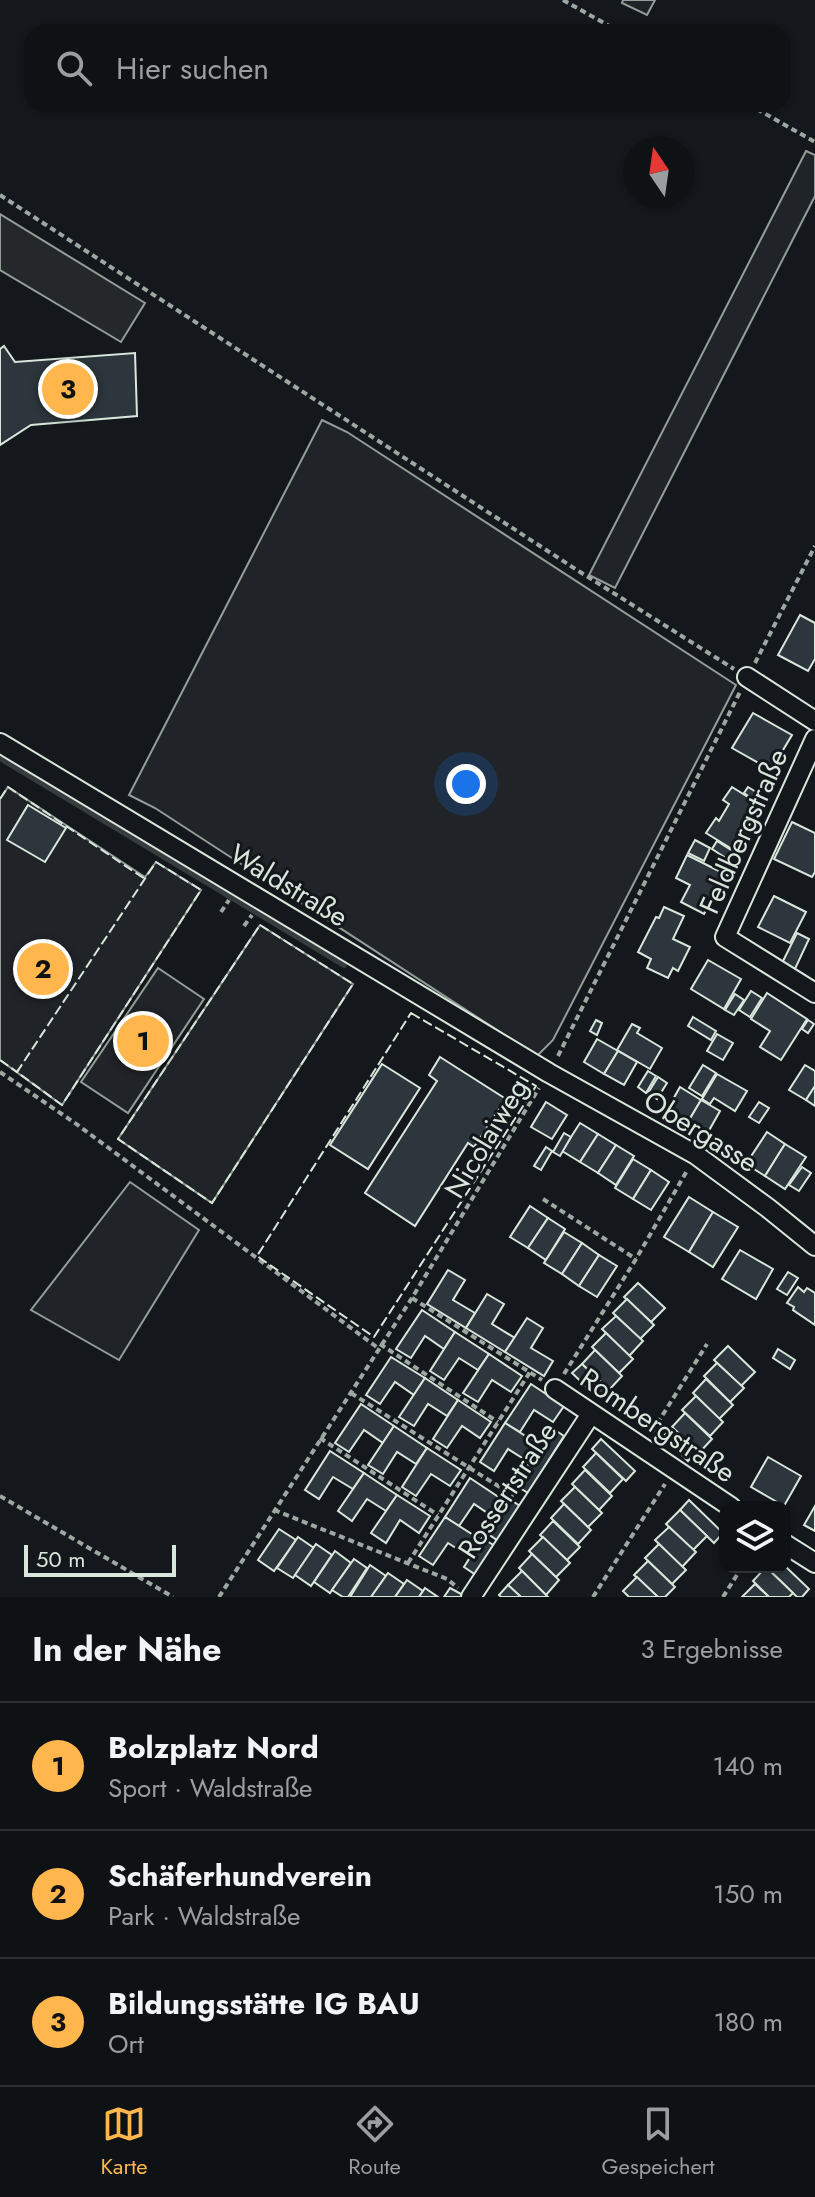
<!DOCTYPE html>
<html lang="de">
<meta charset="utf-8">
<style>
body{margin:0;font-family:Jost,sans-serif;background:#181b1e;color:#f1f3f6}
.controls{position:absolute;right:24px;bottom:24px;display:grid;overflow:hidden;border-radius:16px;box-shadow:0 2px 6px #0004}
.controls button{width:72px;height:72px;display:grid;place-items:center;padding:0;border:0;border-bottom:2px solid #2f3234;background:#0f1215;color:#f1f3f6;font:40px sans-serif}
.compass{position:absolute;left:623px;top:136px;width:72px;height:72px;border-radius:50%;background:#0f1215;box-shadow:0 2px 6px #0004;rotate:347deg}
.scale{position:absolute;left:24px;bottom:20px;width:152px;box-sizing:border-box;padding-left:8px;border:4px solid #d8e6dc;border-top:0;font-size:22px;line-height:28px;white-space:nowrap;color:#d8e6dc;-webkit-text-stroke:6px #14181c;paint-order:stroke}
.you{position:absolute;left:466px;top:784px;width:28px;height:28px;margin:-20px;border:6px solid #fff;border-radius:50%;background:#1a73e8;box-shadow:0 0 0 12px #1a73e833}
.badge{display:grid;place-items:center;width:52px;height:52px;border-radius:50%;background:#ffb74d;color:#111;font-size:26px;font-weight:700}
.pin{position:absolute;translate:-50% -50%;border:4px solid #fff;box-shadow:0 2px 8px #0006}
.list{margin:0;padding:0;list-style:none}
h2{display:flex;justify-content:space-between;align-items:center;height:104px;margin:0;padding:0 32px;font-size:34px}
h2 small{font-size:26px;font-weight:400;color:#9b9ea0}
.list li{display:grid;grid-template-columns:52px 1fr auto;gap:24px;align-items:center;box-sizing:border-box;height:128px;padding:0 32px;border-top:2px solid #2f3234}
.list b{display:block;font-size:30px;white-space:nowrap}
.list p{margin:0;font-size:26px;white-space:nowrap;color:#9b9ea0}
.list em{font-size:26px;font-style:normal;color:#9b9ea0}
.icon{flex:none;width:44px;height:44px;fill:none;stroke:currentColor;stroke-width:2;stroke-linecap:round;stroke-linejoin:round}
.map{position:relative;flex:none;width:815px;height:1597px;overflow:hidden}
.search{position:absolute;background:#0f1215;box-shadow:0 2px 6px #0004;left:24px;right:24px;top:24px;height:88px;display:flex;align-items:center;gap:20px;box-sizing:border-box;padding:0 28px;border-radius:24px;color:#9b9ea0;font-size:30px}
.sheet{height:488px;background:#0f1215}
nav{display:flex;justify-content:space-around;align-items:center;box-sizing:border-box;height:112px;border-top:2px solid #2f3234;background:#0f1215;font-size:22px;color:#9b9ea0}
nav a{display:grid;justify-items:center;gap:4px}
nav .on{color:#ffb74d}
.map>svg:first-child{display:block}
.green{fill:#202428;stroke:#939e99;stroke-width:2}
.parking{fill:#24282b;stroke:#939e99;stroke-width:2}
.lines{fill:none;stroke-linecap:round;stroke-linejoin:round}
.stream{stroke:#363b3e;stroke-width:6}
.building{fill:#2c363c;stroke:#d8e6dc;stroke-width:2}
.street-casing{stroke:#d8e6dc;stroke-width:22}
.path{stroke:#9da8a2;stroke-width:4;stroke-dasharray:6 4;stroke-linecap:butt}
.street{stroke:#14181c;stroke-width:18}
.fence{stroke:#d8e6dc;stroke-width:2;stroke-dasharray:10 4;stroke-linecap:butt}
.labels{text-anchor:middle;stroke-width:6;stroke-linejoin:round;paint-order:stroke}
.street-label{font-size:28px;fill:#d8e6dc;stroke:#14181c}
</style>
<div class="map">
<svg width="815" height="1597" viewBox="0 0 815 1597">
<rect width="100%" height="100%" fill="#14181c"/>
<g class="green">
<path d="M623,0h32l-8,15 -25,-12z"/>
<path d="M806,151l9,4v41l-200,392 -26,-13z"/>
<path d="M322,420l25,12 389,253 -183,355 -16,16 -382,-248 -26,-13z"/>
<path d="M8,787l137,90 11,-15 45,28 -139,215 -62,-45v-261z"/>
<path d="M260,925l93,59 -141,219 -94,-64z"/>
<path d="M158,968l46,31 -76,114 -47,-31z"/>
<path d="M130,1182l69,48 -80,130 -88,-50z"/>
</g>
<path class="parking" d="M0,214l145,89 -24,39 -121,-72z"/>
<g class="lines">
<path class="stream" d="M0,758l344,207"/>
</g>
<g class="building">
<path d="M4,346l11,16 120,-9 2,63 -106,9 -31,20v-96z"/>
<path d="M800,615l15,8v36l-7,12 -30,-16z"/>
<path d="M753,713l39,22 -21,35 -39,-22z"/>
<path d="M732,787l27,17 -22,48 -31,-19 10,-15 3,3 10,-17 -6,-4z"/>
<path d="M748,787l13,8 -4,7 -13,-9z"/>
<path d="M28,805l38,23 -21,34 -38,-22z"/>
<path d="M792,822l23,11v39l-3,5 -38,-18z"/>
<path d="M695,840l15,8 -6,13 -16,-8z"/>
<path d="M717,841l17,11 -5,8 -17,-11z"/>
<path d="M687,855l42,21 -12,22 -4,-1 -9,17 -23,-12 9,-17 -14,-7z"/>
<path d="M774,896l32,16 -16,31 -32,-16z"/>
<path d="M664,907l20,9 -11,23 17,8 -12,24 -5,-3 -5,10 -21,-10 4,-9 -13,-7 18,-35 3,1z"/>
<path d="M797,933l12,6 -15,32 -13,-6z"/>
<path d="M708,960l33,19 -17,30 -33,-20z"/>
<path d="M751,991l11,7 -12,19 -11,-7z"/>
<path d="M767,993l40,26 -26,41 -21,-13 10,-16 -19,-12z"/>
<path d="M735,994l9,6 -10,15 -9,-5z"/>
<path d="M693,1017l23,14 -5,9 -23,-14z"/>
<path d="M596,1020l6,3 -5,12 -7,-4z"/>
<path d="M808,1020l6,4 -6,9 -6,-4z"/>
<path d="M632,1024l8,4 -3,5 25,15 -12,21 -33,-19z"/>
<path d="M717,1034l16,9 -10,17 -16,-9z"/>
<path d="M597,1039l21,12 -14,23 -20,-12z"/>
<path d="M618,1051l19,11 -13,23 -20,-11z"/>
<path d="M440,1057l66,42 -32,48 -6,-4 -53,83 -50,-33 72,-112 -8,-6z"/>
<path d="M382,1064l38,24 -52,81 -38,-24z"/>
<path d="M703,1065l13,8 -14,23 -13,-8z"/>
<path d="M805,1065l10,6v15l-9,14 -17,-10z"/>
<path d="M648,1071l8,5 -10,17 -8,-6z"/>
<path d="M717,1074l30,17 -12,20 -21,-13 -4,6 -8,-5z"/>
<path d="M658,1077l9,6 -10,16 -9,-6z"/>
<path d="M815,1086v20l-9,-6z"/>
<path d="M680,1087l21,13 -13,22 -21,-12z"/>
<path d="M701,1100l19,11 -13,23 -19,-12z"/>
<path d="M546,1102l21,13 -15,24 -21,-12z"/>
<path d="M759,1102l10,6 -10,15 -10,-6z"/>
<path d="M580,1123l18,11 -18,28 -18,-11z"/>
<path d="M767,1132l18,12 -20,32 -19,-12z"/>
<path d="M564,1133l7,4 -11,19 -7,-4z"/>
<path d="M598,1134l18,11 -18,28 -18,-11z"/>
<path d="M785,1144l21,13 -21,32 -20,-13z"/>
<path d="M616,1145l18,11 -18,29 -18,-12z"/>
<path d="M546,1147l6,4 -11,19 -7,-4z"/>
<path d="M633,1159l18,11 -18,29 -18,-11z"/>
<path d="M802,1167l9,6 -12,18 -10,-6z"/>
<path d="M651,1170l18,12 -18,28 -18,-11z"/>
<path d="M689,1197l24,15 -24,40 -25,-15z"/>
<path d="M530,1206l18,12 -20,30 -18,-11z"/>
<path d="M713,1212l25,15 -25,40 -24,-15z"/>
<path d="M548,1218l17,11 -19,31 -18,-12z"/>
<path d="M564,1232l18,11 -20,31 -18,-11z"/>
<path d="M582,1243l17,12 -20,31 -17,-12z"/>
<path d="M740,1250l33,19 -17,30 -34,-20z"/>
<path d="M599,1255l18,11 -20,31 -18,-11z"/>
<path d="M448,1270l17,10 -12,20 22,13 -9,15 -39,-24z"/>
<path d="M788,1272l10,6 -11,17 -10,-6z"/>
<path d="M638,1283l27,25 -14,14 -27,-25z"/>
<path d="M798,1287l6,5 3,-4 8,5v32l-22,-15 1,-3 -7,-4z"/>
<path d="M487,1294l17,10 -12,20 23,14 -10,14 -39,-24z"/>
<path d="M627,1299l27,26 -14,14 -27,-26z"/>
<path d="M422,1310l33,22 -11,17 -19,-13 -14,22 -15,-9z"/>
<path d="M616,1316l27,25 -14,15 -27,-27z"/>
<path d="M527,1318l16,10 -12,20 22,13 -9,15 -39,-24z"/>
<path d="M455,1332l34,22 -11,16 -19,-12 -15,22 -14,-9z"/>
<path d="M606,1333l27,26 -14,14 -27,-26z"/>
<path d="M728,1346l27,26 -14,14 -27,-26z"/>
<path d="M778,1349l17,11 -5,9 -17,-11z"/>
<path d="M595,1350l27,26 -13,14 -27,-26z"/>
<path d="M489,1354l33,22 -11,16 -19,-12 -14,22 -15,-9z"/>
<path d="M391,1357l34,21 -11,17 -19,-13 -15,22 -14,-9z"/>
<path d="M717,1363l27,25 -14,14 -26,-26z"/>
<path d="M582,1364l25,24 -9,10 -26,-25z"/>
<path d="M425,1378l33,22 -11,16 -19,-12 -14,22 -15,-9z"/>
<path d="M706,1379l27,26 -14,14 -26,-26z"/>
<path d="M531,1384l33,22 -11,16 -19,-12 -14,22 -15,-9z"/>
<path d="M696,1396l27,26 -13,14 -28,-26z"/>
<path d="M458,1400l33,22 -11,16 -18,-12 -15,22 -14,-9z"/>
<path d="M361,1404l33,22 -11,17 -19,-13 -15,22 -14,-9z"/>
<path d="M685,1413l27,26 -13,14 -27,-26z"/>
<path d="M505,1423l33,21 -11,17 -19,-12 -14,22 -14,-9z"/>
<path d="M394,1426l33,22 -11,16 -19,-12 -14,22 -15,-9z"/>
<path d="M672,1427l25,25 -9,9 -25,-24z"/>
<path d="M552,1428l12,8 -36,57 -13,-8z"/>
<path d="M601,1439l34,32 -9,10 -34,-32z"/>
<path d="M427,1448l34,22 -11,16 -19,-12 -15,22 -14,-9z"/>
<path d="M330,1451l34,22 -11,16 -20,-12 -14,22 -14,-9z"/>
<path d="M596,1453l27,26 -13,14 -27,-26z"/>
<path d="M768,1457l33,19 -17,30 -33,-19z"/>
<path d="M585,1470l27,26 -13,14 -27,-26z"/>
<path d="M364,1473l33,22 -11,16 -19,-12 -15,22 -14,-10z"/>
<path d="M470,1478l33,22 -11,16 -18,-12 -15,22 -14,-9z"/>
<path d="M575,1487l27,26 -14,14 -27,-26z"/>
<path d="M397,1495l33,21 -11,17 -19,-13 -14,23 -15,-10z"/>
<path d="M508,1498l12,8 -23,34 -12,-8z"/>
<path d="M689,1500l34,33 -9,10 -34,-33z"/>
<path d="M564,1504l27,26 -13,14 -27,-26z"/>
<path d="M815,1506v25l-11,-6z"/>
<path d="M680,1510l27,26 -14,14 -27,-26z"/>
<path d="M445,1517l33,21 -11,17 -19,-12 -15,22 -14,-9z"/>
<path d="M553,1521l27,26 -13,13 -27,-25z"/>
<path d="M669,1527l27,25 -14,15 -27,-27z"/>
<path d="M279,1529l17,11 -22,31 -16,-11z"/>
<path d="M298,1537l16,11 -21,30 -16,-10z"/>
<path d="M543,1537l27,26 -14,14 -27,-26z"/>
<path d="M482,1538l13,8 -19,29 -12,-8z"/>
<path d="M316,1544l16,11 -21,31 -16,-11z"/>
<path d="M659,1544l27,26 -14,14 -27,-26z"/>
<path d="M335,1551l16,12 -21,30 -16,-11z"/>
<path d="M532,1554l27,26 -13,15 -27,-27z"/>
<path d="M354,1559l13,9 -19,29h-5l-11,-7z"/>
<path d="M648,1561l27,26 -10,10h-7l-24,-22z"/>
<path d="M370,1565l16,11 -15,21h-21z"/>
<path d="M785,1566l24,23 -7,8h-5l-31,-30z"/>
<path d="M766,1567l27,26 -4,4h-20l-16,-16z"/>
<path d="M522,1571l26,26h-27l-13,-12z"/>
<path d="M388,1573l16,11 -9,13h-24z"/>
<path d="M637,1577l21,20h-29l-6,-6z"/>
<path d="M407,1580l16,11 -4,6h-24z"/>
<path d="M755,1584l14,13h-27z"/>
<path d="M508,1585l13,12h-20l-2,-2z"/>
<path d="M425,1588l13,9h-19z"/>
<path d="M450,1588l13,7 -2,2h-17z"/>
</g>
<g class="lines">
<g class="street-casing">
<g id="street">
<path d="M747,677l68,44"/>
<path d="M815,739l-90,198 90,56"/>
<path d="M0,743l549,330 147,82 72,53 47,38"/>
<path d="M555,1389l176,118"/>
<path d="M785,1544l30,19"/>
<path d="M471,1597l120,-183"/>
</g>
</g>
<g class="path">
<path d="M563,0l57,32"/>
<path d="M748,104l67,38"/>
<path d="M0,195l577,375 157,99"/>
<path d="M755,663l60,-117"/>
<path d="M221,912l8,-12"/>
<path d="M244,926l8,-11"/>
<path d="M558,1056l182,-364"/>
<path d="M0,1072l75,51 303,225"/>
<path d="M543,1199l93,60"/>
<path d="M412,1298l130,82"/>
<path d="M380,1344l118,78"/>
<path d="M564,1374l72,-115 52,-90"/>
<path d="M351,1393l163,103"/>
<path d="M652,1432l55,-88"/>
<path d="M320,1438l118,77"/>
<path d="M0,1496l173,101"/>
<path d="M274,1510l173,69 11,9"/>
<path d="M408,1563l122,-191"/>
<path d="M219,1597l193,-299 127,-210"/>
<path d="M593,1597l72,-113"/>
<path d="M723,1597l19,-30"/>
</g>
<use href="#street" class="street"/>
<g class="fence">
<path d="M0,799l8,-12 137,92"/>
<path d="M156,862l45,28 -139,215 -45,-33z"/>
<path d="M260,925l93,59 -141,219 -94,-64z"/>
<path d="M411,1013l125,73 -162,251 -117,-81z"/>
<path d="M0,1060l17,12 2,-3"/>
</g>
</g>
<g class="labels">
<g class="street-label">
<text transform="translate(743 831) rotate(-66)" y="10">Feldbergstraße</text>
<text transform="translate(289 885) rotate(31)" y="10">Waldstraße</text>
<text transform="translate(701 1131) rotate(32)" y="10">Obergasse</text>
<text transform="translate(486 1138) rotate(-59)" y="10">Nicolaiweg</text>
<text transform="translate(658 1425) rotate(34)" y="10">Rombergstraße</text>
<text transform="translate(507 1490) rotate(-57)" y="10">Rossertstraße</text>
</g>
</g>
</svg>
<div class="controls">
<button><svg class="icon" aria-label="layers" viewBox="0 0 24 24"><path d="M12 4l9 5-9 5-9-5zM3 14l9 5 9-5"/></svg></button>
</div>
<svg class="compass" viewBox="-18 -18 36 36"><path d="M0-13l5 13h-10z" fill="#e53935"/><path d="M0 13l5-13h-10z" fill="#9b9ea0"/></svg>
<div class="scale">50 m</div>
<div class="you"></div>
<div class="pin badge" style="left:143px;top:1041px">1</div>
<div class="pin badge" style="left:43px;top:969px">2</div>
<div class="pin badge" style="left:68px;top:389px">3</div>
<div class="search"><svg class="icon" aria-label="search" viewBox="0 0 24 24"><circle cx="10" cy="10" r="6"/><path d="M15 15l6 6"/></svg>Hier suchen</div>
</div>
<section class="sheet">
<h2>In der Nähe<small>3 Ergebnisse</small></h2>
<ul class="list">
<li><span class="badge">1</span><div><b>Bolzplatz Nord</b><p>Sport · Waldstraße</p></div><em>140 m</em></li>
<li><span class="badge">2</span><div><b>Schäferhundverein</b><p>Park · Waldstraße</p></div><em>150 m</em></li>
<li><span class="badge">3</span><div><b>Bildungsstätte IG BAU</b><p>Ort</p></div><em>180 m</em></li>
</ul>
</section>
<nav>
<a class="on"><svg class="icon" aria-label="map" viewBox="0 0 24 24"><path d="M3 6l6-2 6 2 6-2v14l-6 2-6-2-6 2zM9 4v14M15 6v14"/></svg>Karte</a>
<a><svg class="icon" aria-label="directions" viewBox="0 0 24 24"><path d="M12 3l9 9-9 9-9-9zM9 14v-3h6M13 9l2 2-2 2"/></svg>Route</a>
<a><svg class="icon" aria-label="saved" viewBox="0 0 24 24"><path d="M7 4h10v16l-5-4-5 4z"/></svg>Gespeichert</a>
</nav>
